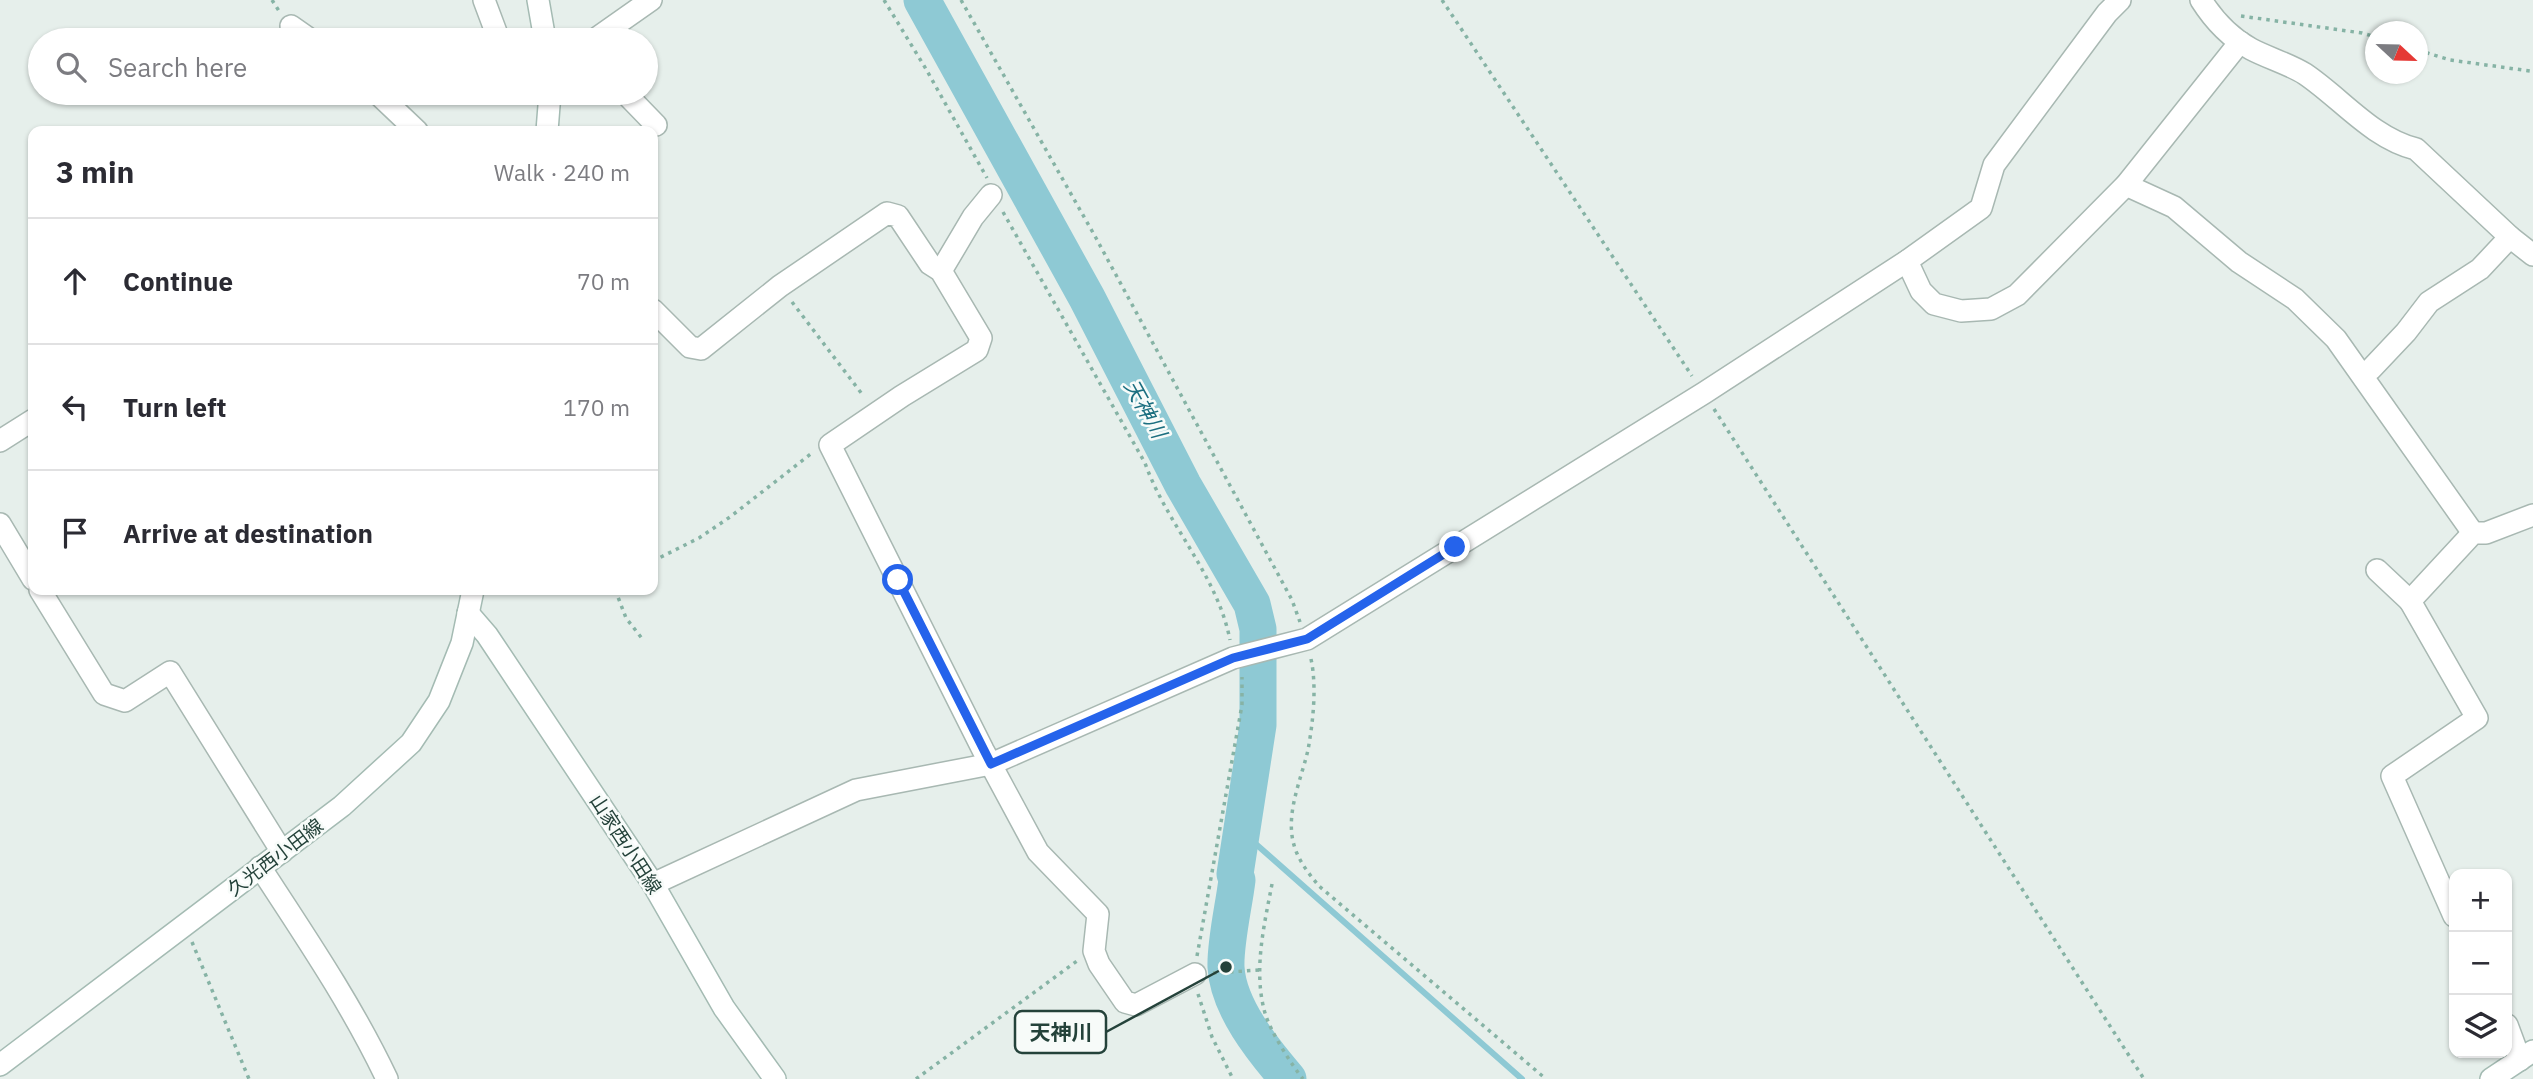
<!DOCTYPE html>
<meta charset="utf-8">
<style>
body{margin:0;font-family:"IBM Plex Sans","Noto Sans JP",sans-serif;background:#f2f2f3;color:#2b2b33}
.controls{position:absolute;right:21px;bottom:21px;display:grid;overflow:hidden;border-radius:14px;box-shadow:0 2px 5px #0004}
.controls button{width:63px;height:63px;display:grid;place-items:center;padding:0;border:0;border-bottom:2px solid #e1e1e2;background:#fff;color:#2b2b33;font:35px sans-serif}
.compass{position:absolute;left:2365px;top:21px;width:63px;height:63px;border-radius:50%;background:#fff;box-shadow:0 2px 5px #0004;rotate:112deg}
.stop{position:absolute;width:21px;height:21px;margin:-16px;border:5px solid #2563eb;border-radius:50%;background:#fff}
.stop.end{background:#2563eb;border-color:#fff;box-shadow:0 2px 7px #0008}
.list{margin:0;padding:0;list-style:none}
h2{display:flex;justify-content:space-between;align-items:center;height:91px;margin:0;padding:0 28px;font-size:30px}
h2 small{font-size:23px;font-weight:400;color:#7c7c81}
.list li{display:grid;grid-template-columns:46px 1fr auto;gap:21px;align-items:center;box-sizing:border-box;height:126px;padding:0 28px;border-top:2px solid #e1e1e2}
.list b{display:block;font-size:26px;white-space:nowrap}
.list em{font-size:23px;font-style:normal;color:#7c7c81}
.icon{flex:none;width:38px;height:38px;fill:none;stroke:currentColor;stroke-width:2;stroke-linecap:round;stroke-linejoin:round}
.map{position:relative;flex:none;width:2533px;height:1079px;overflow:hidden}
.search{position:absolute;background:#fff;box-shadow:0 2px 5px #0004;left:28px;top:28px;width:630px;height:77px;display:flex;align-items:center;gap:18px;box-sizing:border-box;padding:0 24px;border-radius:38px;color:#7c7c81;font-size:26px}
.panel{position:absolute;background:#fff;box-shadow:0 2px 5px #0004;left:28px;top:126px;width:630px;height:469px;border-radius:14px}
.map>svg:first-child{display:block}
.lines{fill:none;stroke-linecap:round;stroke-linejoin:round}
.stream{stroke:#8ec9d4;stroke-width:6}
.river{stroke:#8ec9d4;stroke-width:37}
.street-casing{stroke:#a8b8b2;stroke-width:24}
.secondary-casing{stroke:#a4bbb3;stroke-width:24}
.path{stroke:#86b3a5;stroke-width:3.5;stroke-dasharray:3.5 5;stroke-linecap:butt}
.street{stroke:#fff;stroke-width:21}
.secondary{stroke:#fff;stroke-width:21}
.route{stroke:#2563eb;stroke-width:9}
.labels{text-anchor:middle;stroke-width:5;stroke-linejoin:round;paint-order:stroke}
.street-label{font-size:19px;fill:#24423a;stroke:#f7fbf9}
.water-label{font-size:21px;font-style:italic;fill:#1c6f80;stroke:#f7fbf9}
.leader{fill:none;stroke:#24423a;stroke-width:2.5}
.callout-dot{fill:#24423a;stroke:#f7fbf9;stroke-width:2.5}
.callout{fill:#f7fbf9;stroke:#24423a;stroke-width:2.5}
.callout-label{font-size:21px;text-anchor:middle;font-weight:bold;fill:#24423a}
</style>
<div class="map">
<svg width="2533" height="1079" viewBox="0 0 2533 1079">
<rect width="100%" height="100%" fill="#e6efeb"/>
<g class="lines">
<path class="stream" d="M1241,831l281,248"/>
<path class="river" d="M922,0l165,298 96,187 69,119 6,25v96l-23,149 2,6c-3,25 -12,63 -11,87 2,40 37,83 62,112"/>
<g class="street-casing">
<g id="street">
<path d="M484,0l15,40"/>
<path d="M2201,0c12,19 30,38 50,49 17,9 38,15 54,25 37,25 67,64 111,75l94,88 23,18"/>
<path d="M291,26l20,14"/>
<path d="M594,40l57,-40"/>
<path d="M377,93l40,38"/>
<path d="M625,93l31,32"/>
<path d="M2126,185l48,22 65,55 56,37 41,40 137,194"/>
<path d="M1907,261l14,30 13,13 27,7 30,-2 26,-14 109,-110 114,-143"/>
<path d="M941,271l32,-54 18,-22"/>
<path d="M653,310l37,37 11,2 79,-63 107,-73 11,3 32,48 11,7 40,67 -4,12 -75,46 -72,49 153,305 55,102 60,62 -4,37 5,13 26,38 11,3 59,-31"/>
<path d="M2362,375l9,-6 35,-37 23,-30 51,-33 30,-32"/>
<path d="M0,441l33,-21"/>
<path d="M0,524l33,55"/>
<path d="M2377,570l33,31"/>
<path d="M40,590l64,104 21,7 45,-29 112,180"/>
<path d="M260,867c45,69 92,138 127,212"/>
<path d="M653,884l203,-94 135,-26 242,-106 74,-19 397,-246 203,-132 74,-53 13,-43 113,-152 13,-13"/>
<path d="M2454,916l-62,-140 85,-58 -67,-117 63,-68h13l47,-18"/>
<path d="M2507,1025l13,35"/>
</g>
</g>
<g class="secondary-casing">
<g id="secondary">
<path d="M538,0l7,40"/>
<path d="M547,131l3,-38"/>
<path d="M468,613l19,22 166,249 71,124 51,71"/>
<path d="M0,1065l342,-259 69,-63 28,-42 23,-58 11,-53"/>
<path d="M2491,1079l42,-28"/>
</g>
</g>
<g class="path">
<path d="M272,0l7,11"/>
<path d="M884,0l42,69 61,109"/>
<path d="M961,0l135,238 196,362 8,22"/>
<path d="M1442,0l250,376"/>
<path d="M2241,16l121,17 14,4"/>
<path d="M2418,50l32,10 80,11"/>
<path d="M1003,212l142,251c22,62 72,111 85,177"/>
<path d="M792,302l70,92"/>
<path d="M1714,409l430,670"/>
<path d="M653,561l46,-23 31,-21 82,-64"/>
<path d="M621,590l-3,7 8,21 18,23"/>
<path d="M1311,659c6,28 2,63 -3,91 -7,30 -23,64 -14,95 4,15 15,29 25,41l227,193"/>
<path d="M1272,884c-8,42 -19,87 -7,129 5,18 26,51 38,66"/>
<path d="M192,942l57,137"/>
<path d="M1197,956l45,-251v-28"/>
<path d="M1213,973l47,-3"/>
<path d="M1198,994l14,43 21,42"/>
<path d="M916,1079l161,-118"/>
</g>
<use href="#street" class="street"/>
<use href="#secondary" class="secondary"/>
</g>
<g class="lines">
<path class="route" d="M898,580l93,184 242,-106 74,-19 148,-92"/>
</g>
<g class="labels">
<g class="street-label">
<text transform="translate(626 844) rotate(57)" y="7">山家西小田線</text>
<text transform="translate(275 857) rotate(-37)" y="7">久光西小田線</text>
</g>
<g class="water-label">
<text transform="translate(1145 409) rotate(61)" y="7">天神川</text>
</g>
</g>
<path class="leader" d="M1226 967L1106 1032"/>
<circle class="callout-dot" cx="1226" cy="967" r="7"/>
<rect class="callout" x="1015" y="1011" width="91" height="42" rx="7"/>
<g class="callout-label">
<text x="1061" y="1040">天神川</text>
</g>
</svg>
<div class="controls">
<button>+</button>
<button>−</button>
<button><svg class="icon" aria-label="layers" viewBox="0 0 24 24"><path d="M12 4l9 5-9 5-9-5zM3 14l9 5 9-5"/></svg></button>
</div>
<svg class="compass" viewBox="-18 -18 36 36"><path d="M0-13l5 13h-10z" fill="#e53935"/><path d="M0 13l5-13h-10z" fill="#7c7c81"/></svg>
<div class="stop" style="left:898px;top:580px"></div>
<div class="stop end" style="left:1455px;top:547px"></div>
<div class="search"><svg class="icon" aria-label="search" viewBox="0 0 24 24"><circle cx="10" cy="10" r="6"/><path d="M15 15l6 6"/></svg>Search here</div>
<section class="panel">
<h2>3 min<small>Walk · 240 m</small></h2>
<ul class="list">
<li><svg class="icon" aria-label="ahead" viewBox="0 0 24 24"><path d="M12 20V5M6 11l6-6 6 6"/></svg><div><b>Continue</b></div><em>70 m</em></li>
<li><svg class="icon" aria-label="left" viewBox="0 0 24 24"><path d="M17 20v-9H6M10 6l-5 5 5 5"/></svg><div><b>Turn left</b></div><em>170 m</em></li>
<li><svg class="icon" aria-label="arrive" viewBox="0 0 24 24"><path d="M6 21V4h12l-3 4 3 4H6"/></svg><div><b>Arrive at destination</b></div></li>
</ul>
</section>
</div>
